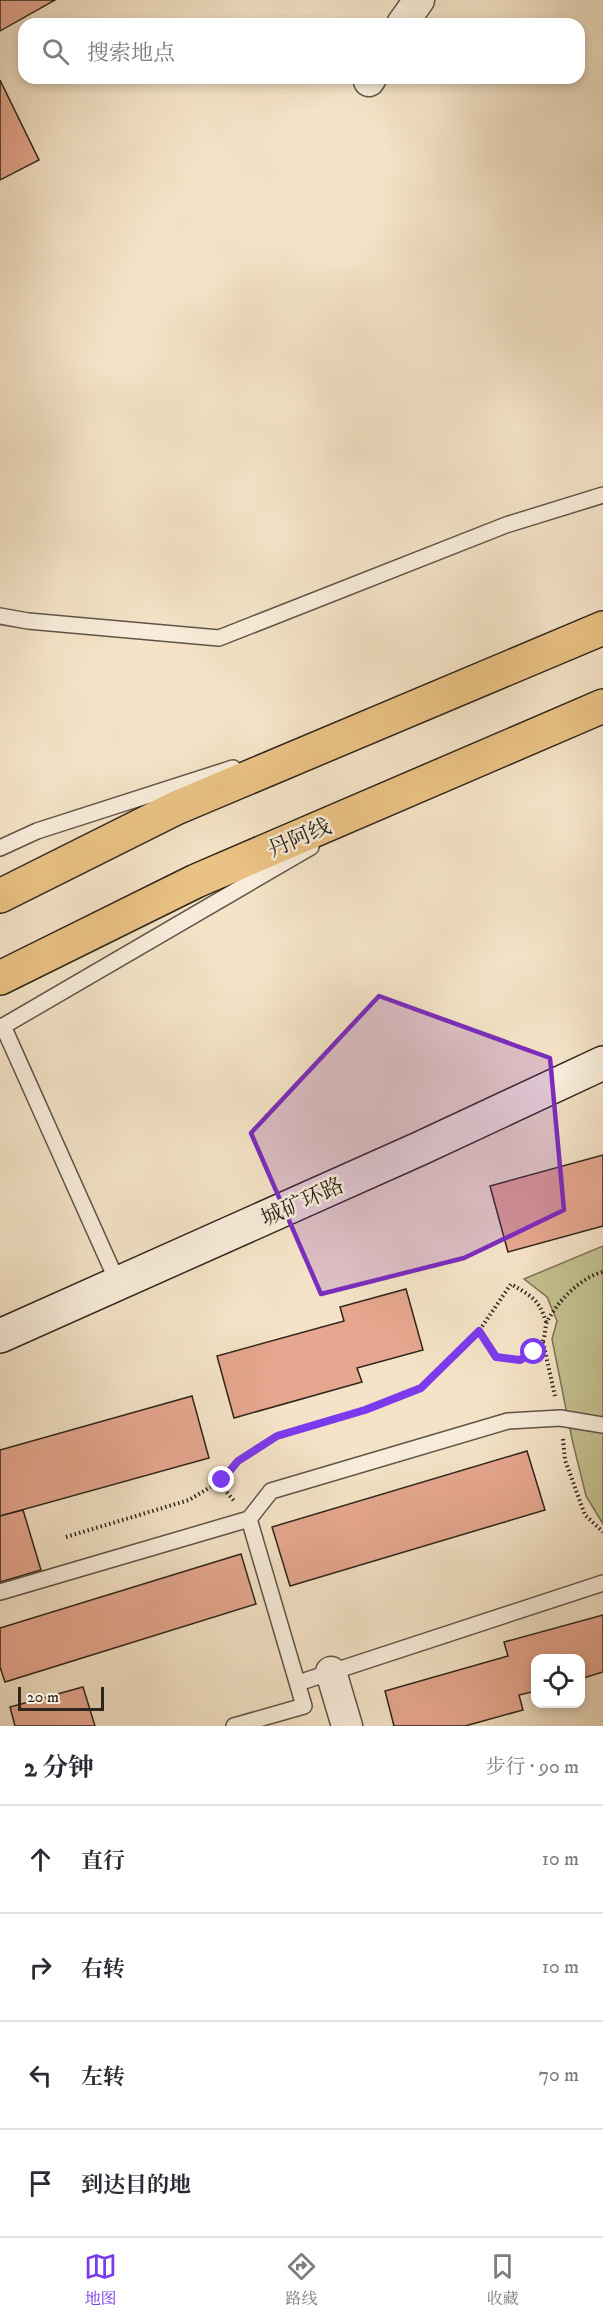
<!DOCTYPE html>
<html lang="zh">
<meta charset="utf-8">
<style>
body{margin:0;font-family:"IM FELL DW Pica","Noto Serif SC",serif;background:#f2f2f3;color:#2b2b33}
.controls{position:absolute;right:18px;bottom:18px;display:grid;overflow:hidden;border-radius:12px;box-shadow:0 3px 9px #0003}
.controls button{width:54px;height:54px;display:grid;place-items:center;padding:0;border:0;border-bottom:2px solid #e1e1e2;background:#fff;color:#2b2b33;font:30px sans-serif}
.scale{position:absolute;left:18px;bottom:15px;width:86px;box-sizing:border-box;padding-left:6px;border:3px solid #2f251c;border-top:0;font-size:16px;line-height:21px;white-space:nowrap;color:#2f251c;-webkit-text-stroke:4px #f8eddb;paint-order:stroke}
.stop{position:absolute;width:18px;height:18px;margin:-14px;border:4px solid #7c3aed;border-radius:50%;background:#fff}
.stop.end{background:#7c3aed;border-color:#fff;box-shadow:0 2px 6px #0008}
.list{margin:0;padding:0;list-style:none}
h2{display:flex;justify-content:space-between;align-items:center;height:78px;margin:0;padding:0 24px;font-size:26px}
h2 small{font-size:20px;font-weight:400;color:#7c7c81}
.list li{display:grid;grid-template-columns:39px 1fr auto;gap:18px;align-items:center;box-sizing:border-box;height:108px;padding:0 24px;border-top:2px solid #e1e1e2}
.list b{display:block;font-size:22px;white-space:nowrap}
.list em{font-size:20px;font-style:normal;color:#7c7c81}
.icon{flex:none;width:33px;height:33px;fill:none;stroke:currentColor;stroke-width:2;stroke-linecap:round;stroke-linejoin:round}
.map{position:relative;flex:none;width:603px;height:1726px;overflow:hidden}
.search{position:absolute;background:#fff;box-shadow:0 3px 9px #0003;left:18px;right:18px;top:18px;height:66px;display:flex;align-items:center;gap:15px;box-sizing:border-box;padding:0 21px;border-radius:18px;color:#7c7c81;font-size:22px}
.sheet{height:510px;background:#fff}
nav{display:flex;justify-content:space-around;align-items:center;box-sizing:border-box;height:84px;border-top:2px solid #e1e1e2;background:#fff;font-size:16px;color:#7c7c81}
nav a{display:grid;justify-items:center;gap:3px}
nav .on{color:#7c3aed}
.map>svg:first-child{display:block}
.green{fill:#c4c190;stroke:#7a7356;stroke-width:1.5}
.building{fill:#e5a78f;stroke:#2f251c;stroke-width:1.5}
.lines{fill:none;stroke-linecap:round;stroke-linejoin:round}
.lane-casing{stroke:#605447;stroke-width:18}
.street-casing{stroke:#605447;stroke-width:33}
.secondary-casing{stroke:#2f251c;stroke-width:36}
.highway-casing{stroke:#2f251c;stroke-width:36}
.path{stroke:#2f251c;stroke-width:4;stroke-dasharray:1.5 3;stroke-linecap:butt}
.lane{stroke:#f8eddb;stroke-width:15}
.street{stroke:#f8eddb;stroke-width:30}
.secondary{stroke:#f8eddb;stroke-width:33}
.highway{stroke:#eac284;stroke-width:33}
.route{stroke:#7c3aed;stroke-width:8}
.marked{fill:#7b2cbf;fill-opacity:0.2;stroke:#7b2cbf;stroke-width:4.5;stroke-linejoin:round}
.labels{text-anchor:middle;stroke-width:5;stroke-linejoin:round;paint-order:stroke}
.street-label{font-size:22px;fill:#2f251c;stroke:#f8eddb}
</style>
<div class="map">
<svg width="603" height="1726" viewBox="0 0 603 1726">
<rect width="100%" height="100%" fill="#f4e3c7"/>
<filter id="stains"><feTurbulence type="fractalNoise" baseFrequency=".00333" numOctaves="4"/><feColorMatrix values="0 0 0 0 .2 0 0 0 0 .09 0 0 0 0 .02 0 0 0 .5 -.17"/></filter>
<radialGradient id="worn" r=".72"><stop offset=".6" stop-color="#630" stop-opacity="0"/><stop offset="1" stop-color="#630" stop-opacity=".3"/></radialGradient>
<path class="green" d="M603,1246v278l-17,-28 -14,-57 -20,-100 5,-18 -10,-24 -23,-18z"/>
<g class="building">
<path d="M0,0h55l-55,31z"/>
<path d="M0,80l39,80 -39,20z"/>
<path d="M603,1155v71l-95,26 -18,-66z"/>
<path d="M406,1289l17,61 -66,18 5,14 -128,36 -17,-62 127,-35 -4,-14z"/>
<path d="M192,1396l17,62 -209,58v-66z"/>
<path d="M527,1451l18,59 -255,76 -18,-59z"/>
<path d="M23,1510l18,60 -41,12v-66z"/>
<path d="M241,1554l15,50 -251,78 -5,-15v-39z"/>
<path d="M603,1615v57l-23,7v-21h-44v33l-17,4 4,15 -58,16h-71l-9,-35 123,-35 -4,-14z"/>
<path d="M83,1687l12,39h-80l-5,-19z"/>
</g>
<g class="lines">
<g class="lane-casing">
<g id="lane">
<path d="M0,616l28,5 191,17 287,-113 97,-30"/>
<path d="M0,848l37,-17 196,-63"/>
<path d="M3,1026l115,257"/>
<path d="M0,1028l311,-181"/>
<path d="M0,1592l249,-73 22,-28 237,-70 52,-3 43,7"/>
<path d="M298,1683l305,-100"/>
<path d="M234,1726l70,-20 -55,-187"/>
</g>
</g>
<g class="street-casing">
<g id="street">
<path d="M402,24l17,-24"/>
<path d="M369,81l2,-3"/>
<path d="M331,1672l16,54"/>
</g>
</g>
<g class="secondary-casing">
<path id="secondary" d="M0,1336l421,-188 182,-85"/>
</g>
<g class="highway-casing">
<g id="highway">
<path d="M0,896l176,-88 427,-180"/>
<path d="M0,978l196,-97 407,-175"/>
</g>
</g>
<g class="path">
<path d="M479,1331l17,26 25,3c7,-4 16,-9 21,-17 4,-7 2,-16 6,-23 10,-19 33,-43 55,-48"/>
<path d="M543,1342l12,54"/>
<path d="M563,1439l2,21 20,55 18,17"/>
<path d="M218,1482l17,20"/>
<path d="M66,1537l123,-37 33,-20 16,-19 39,-25 88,-26 56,-22 58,-57 32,-47c20,12 28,15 35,38"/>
</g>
<use href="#lane" class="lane"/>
<use href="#street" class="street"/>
<use href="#secondary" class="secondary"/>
<use href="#highway" class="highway"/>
</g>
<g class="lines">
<path class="route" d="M222,1480l16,-19 39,-25 88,-26 56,-22 58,-57 17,26 24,3 14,-8"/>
</g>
<path class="marked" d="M379,996l171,62 14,152 -100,48 -143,36 -70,-161z"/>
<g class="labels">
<g class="street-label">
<text transform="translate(299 837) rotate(-23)" y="8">丹阿线</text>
<text transform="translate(302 1201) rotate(-24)" y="8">城矿环路</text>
</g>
</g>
<rect width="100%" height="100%" filter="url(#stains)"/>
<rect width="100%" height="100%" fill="url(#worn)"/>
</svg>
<div class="controls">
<button><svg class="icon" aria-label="locate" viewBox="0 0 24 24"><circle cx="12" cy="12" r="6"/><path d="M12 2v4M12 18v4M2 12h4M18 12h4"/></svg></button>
</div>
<div class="scale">20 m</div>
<div class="stop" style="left:534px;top:1352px"></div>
<div class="stop end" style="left:222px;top:1480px"></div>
<div class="search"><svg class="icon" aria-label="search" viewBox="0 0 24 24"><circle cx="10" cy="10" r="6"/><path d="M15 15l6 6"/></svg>搜索地点</div>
</div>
<section class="sheet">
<h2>2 分钟<small>步行 · 90 m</small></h2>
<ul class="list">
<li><svg class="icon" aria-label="ahead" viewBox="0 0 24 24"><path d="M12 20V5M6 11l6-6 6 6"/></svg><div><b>直行</b></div><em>10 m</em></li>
<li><svg class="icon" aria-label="right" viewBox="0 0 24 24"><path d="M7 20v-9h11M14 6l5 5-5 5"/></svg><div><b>右转</b></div><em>10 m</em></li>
<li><svg class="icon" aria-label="left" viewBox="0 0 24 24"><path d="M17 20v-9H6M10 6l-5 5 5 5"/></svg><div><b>左转</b></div><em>70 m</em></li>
<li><svg class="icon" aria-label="arrive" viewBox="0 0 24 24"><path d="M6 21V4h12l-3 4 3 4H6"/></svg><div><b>到达目的地</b></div></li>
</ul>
</section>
<nav>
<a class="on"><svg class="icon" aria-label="map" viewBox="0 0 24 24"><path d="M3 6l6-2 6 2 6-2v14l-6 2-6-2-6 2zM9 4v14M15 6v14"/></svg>地图</a>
<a><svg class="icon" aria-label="directions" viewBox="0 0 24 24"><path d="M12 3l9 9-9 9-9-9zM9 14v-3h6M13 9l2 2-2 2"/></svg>路线</a>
<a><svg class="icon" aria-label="saved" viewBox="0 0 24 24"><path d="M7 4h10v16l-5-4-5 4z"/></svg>收藏</a>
</nav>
